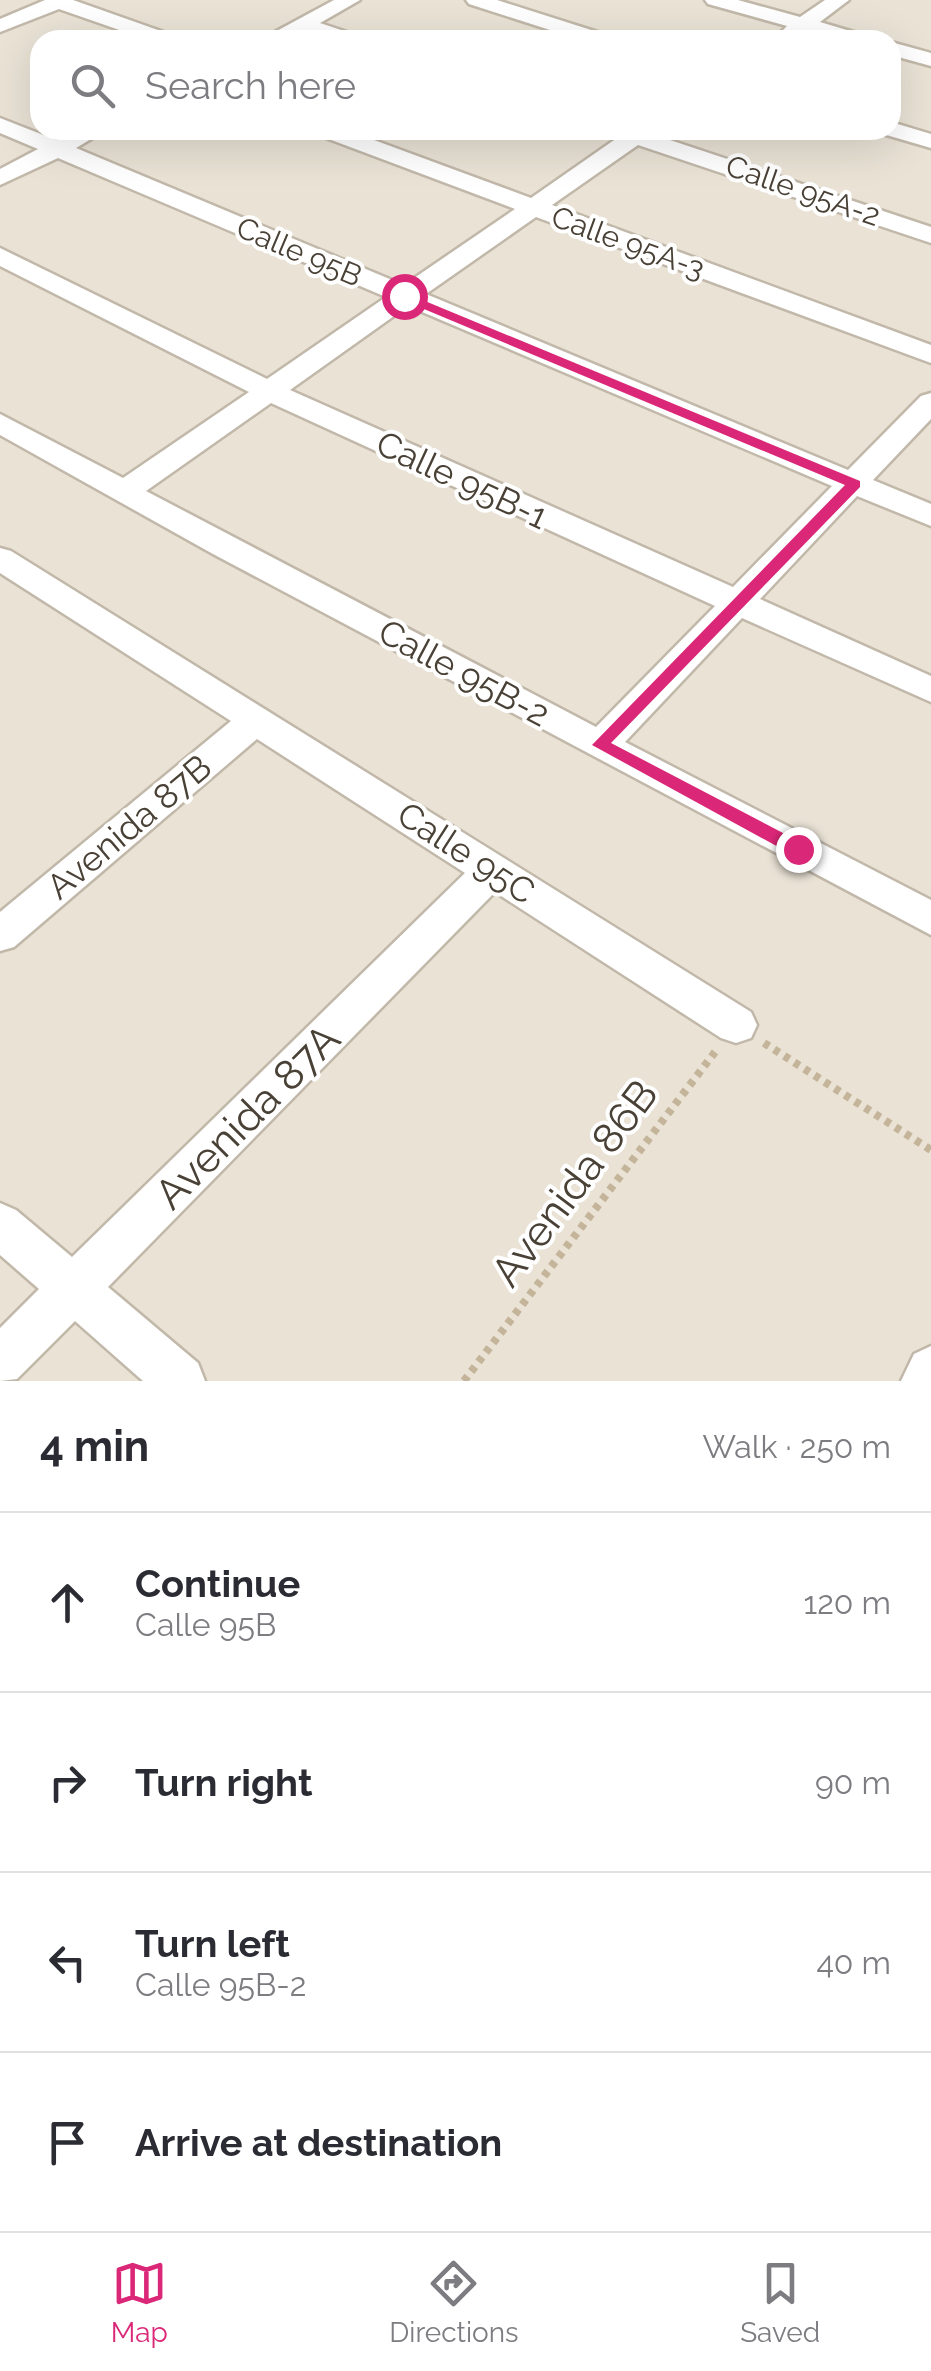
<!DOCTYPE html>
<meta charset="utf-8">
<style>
body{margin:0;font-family:Raleway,sans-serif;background:#f7f7f7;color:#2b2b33}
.stop{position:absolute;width:30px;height:30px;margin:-22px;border:8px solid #db2777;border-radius:50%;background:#fff}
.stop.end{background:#db2777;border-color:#fff;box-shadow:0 2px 10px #0008}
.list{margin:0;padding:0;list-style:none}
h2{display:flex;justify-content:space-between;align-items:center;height:130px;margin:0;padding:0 40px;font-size:42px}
h2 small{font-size:32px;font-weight:400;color:#7c7c81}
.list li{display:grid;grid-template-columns:65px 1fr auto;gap:30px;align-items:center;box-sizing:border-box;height:180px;padding:0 40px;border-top:2px solid #e1e1e2}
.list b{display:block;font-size:38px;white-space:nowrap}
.list p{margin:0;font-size:32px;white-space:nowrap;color:#7c7c81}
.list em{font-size:32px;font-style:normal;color:#7c7c81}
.icon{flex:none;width:55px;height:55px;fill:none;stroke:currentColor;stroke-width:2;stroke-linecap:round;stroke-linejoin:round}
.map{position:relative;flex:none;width:931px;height:1381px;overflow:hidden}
.search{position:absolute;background:#fff;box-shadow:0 10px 40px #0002;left:30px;right:30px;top:30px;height:110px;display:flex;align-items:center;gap:25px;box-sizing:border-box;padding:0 35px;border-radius:30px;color:#7c7c81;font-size:38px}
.sheet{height:850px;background:#fff}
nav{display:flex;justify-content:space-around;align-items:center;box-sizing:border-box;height:140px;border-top:2px solid #e1e1e2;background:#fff;font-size:28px;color:#7c7c81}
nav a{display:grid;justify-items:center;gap:5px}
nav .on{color:#db2777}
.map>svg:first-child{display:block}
.residential{fill:#e9e2d5;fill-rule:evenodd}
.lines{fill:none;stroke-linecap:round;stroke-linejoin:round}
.street-casing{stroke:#c1b8a9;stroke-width:5}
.path{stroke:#c4b49a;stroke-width:8;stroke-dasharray:6 6;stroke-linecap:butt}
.street{fill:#fff;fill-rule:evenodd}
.route{fill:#db2777}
.labels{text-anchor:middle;stroke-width:8;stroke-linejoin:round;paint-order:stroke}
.far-street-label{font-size:30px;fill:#494136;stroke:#fff}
.street-label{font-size:35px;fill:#494136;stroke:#fff}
.near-street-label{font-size:42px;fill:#494136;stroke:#fff}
</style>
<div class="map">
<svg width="931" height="1381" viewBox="0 0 931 1381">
<rect width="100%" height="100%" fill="#f5f0e8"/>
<path class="residential" d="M0,0h931v1381h-931zM40,40h851v90h-851z"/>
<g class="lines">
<g class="street-casing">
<g id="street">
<path d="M45,0h28l102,36 4,4h-31l-89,-31 -59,23v-13z"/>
<path d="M334,0h26l-40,23 39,13 4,4h-32l-27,-9 -17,9h-27z"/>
<path d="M466,0h31l113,36 4,4h-33l-112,-36z"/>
<path d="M705,0h33l62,17 25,-17h24l-29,22 47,14 4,4h-35l-29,-8 -16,7 -11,-6 7,-7 -79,-22z"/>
<path d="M891,42l40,11v13l-40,-11z"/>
<path d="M0,118l56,22 20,-10h30l-30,18 328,137 111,-76 -197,-74 -4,-5h33l184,68 86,-60 -9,-8h48l-4,4 279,93v16l-293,-98 -86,60 379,140v18l-395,-146 -110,77 422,176 73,-74 10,-3v26l-58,61 58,24v22l-74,-30 -97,103 171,77v26l-189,-84 -117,124 306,158v35l-718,-381 -213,-119v-21l123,64 126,-86 -249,-126v-18l267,131 119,-82 -328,-139 -58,27v-16l38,-20 -38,-16zM408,306l424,180 -99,101 -443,-197zM271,403l444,203 -119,121 -450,-236z"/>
<path d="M891,122l40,12v14l-48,-14 -3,-4h11z"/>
<path d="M0,548l11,3 740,461 6,13 -6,13 -15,5 -15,-5 -226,-146 -387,395 90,76 7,18h-62l-68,-60 -58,58 -17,2v-53l39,-39 -39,-34v-52l16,7 56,47 393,-384 -208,-134 -243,208 -14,4v-39l231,-191 -231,-148z"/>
<path d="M931,1346v35h-30l13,-27z"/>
</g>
</g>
<g class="path">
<path d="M764,1043l167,107"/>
<path d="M464,1381l251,-329"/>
</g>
<use href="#street" class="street"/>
</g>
<path class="route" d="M400,294h8l452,187v6l-249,256 193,101v10h-13l-199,-109 253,-260 -445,-186z"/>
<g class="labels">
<g class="far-street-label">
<text transform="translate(803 191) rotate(19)" y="10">Calle 95A-2</text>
<text transform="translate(628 243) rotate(20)" y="10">Calle 95A-3</text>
<text transform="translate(299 252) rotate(23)" y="10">Calle 95B</text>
</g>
<g class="street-label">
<text transform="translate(462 480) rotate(25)" y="12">Calle 95B-1</text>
<text transform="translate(464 673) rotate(28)" y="12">Calle 95B-2</text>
<text transform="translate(129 827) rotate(-40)" y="12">Avenida 87B</text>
<text transform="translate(466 853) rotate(33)" y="12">Calle 95C</text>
</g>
<g class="near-street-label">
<text transform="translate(247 1116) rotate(-45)" y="15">Avenida 87A</text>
<text transform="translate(574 1183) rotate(-53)" y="15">Avenida 86B</text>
</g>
</g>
</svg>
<div class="stop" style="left:404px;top:296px"></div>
<div class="stop end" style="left:798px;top:849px"></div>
<div class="search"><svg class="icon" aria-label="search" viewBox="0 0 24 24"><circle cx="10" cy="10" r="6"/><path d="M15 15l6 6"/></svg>Search here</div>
</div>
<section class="sheet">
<h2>4 min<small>Walk · 250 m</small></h2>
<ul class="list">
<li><svg class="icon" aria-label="ahead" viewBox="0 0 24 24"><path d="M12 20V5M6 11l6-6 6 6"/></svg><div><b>Continue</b><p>Calle 95B</p></div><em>120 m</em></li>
<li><svg class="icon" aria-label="right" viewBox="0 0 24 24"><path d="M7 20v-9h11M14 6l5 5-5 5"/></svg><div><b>Turn right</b></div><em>90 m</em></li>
<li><svg class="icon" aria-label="left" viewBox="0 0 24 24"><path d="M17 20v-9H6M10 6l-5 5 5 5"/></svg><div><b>Turn left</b><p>Calle 95B-2</p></div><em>40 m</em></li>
<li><svg class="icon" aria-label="arrive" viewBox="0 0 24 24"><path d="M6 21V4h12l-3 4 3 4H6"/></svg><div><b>Arrive at destination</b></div></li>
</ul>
</section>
<nav>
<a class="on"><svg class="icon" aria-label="map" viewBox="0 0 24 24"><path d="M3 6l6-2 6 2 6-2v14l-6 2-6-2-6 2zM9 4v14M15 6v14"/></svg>Map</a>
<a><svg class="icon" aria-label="directions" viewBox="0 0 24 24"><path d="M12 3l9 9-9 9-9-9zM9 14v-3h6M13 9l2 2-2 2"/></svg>Directions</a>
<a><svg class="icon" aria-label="saved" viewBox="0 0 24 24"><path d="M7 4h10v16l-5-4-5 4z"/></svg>Saved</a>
</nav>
